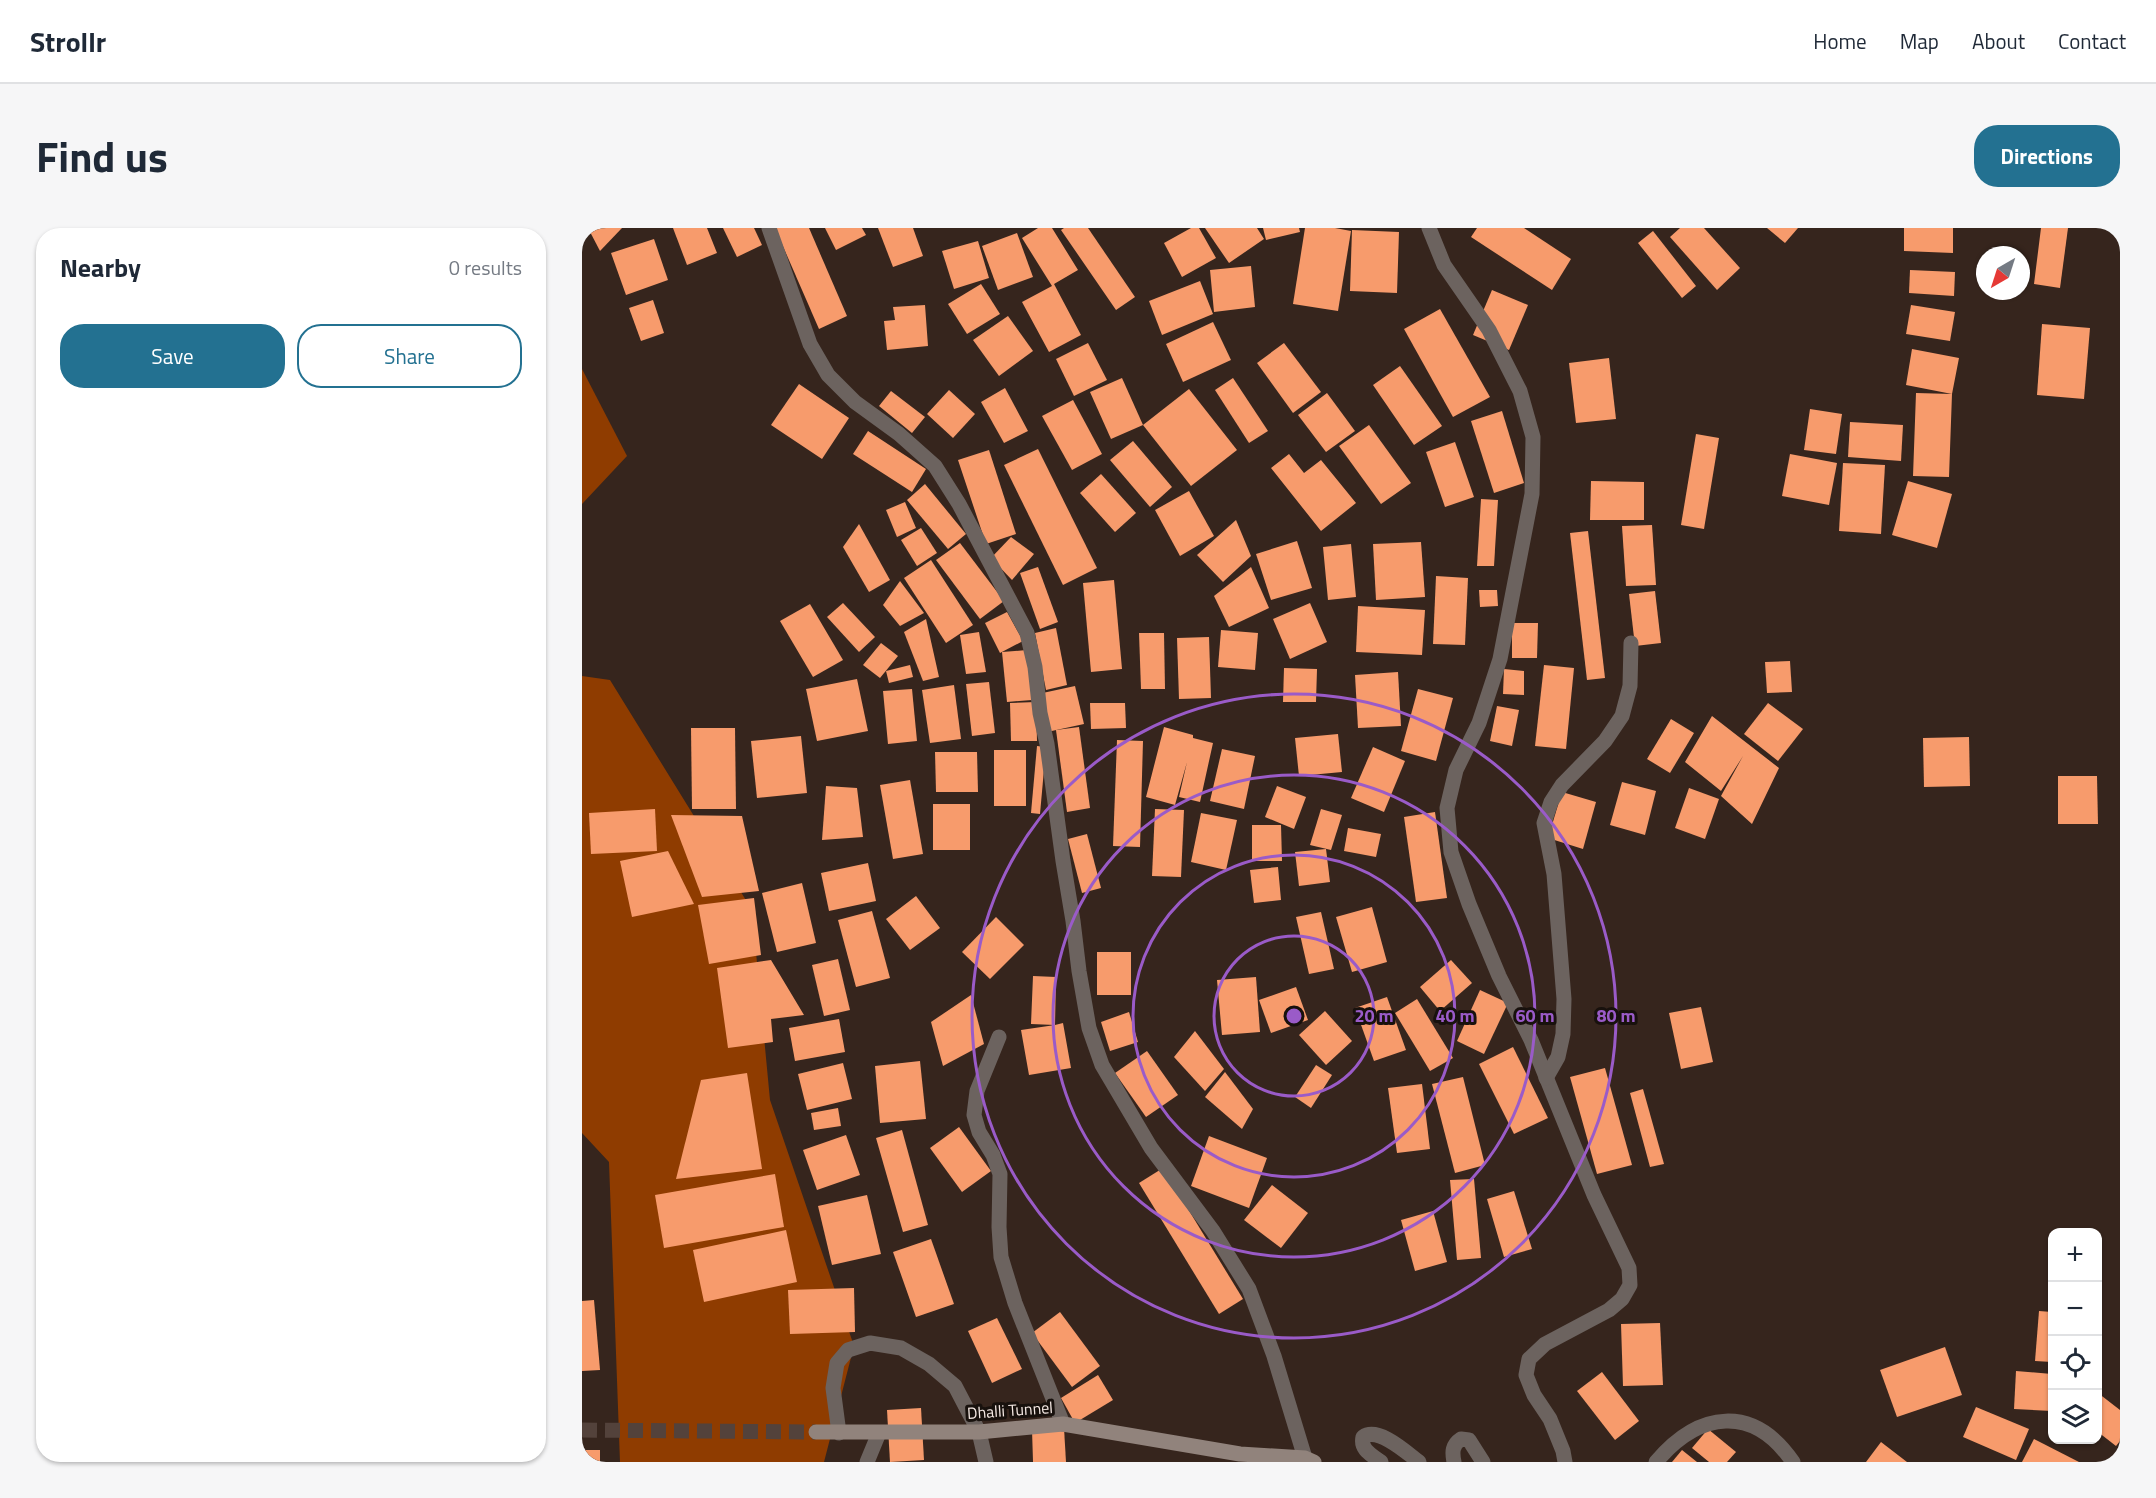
<!DOCTYPE html>
<meta charset="utf-8">
<style>
body{margin:0;font-family:"Titillium Web",sans-serif;background:#f6f6f7;color:#1f2937}
.controls{position:absolute;right:18px;bottom:18px;display:grid;overflow:hidden;border-radius:12px;box-shadow:0 2px 4px #0004}
.controls button{width:54px;height:54px;display:grid;place-items:center;padding:0;border:0;border-bottom:2px solid #e0e1e3;background:#fff;color:#1f2937;font:30px sans-serif}
.compass{position:absolute;left:1394px;top:18px;width:54px;height:54px;border-radius:50%;background:#fff;box-shadow:0 2px 4px #0004;rotate:219deg}
.list{margin:0;padding:0;list-style:none}
h2{display:flex;justify-content:space-between;align-items:center;height:78px;margin:0;padding:0 24px;font-size:26px}
h2 small{font-size:20px;font-weight:400;color:#747a83}
.actions{display:flex;gap:12px;padding:18px 24px}
.actions a{flex:1;padding:14px 0;border:2px solid #237191;border-radius:24px;text-align:center;font-size:21px;color:#237191}
.actions .main{background:#237191;color:#fff}
.icon{flex:none;width:33px;height:33px;fill:none;stroke:currentColor;stroke-width:2;stroke-linecap:round;stroke-linejoin:round}
.map{position:relative;flex:none;width:1538px;height:1234px;overflow:hidden;border-radius:24px}
header{display:flex;align-items:center;gap:36px;box-sizing:border-box;height:84px;padding:0 30px;background:#fff;border-bottom:2px solid #e0e1e3}
header strong{font-size:28px}
nav{display:flex;gap:33px;margin-inline-start:auto;font-size:21px}
.intro{display:flex;align-items:center;justify-content:space-between;box-sizing:border-box;height:144px;padding:0 36px}
h1{margin:0;font-size:42px}
.button{padding:15px 27px;border-radius:24px;background:#237191;color:#fff;font-size:21px;font-weight:700}
main{display:flex;gap:36px;padding:0 36px}
aside{flex:1;background:#fff;border-radius:24px;box-shadow:0 2px 4px #0004}
.map>svg:first-child{display:block}
.forest{fill:#8f3c00}
.building{fill:#f79b6c}
.lines{fill:none;stroke-linecap:round;stroke-linejoin:round}
.secondary-tunnel{stroke:#53423b;stroke-width:15;stroke-dasharray:15 8;stroke-linecap:butt}
.street{stroke:#6c635f;stroke-width:15}
.secondary{stroke:#91837c;stroke-width:15}
.ring{fill:none;stroke:#9a5bc8;stroke-width:3}
.labels{text-anchor:middle;stroke-width:6;stroke-linejoin:round;paint-order:stroke}
.street-label{font-size:16px;fill:#f5e9e4;stroke:#18110d}
.centre{fill:#9a5bc8;stroke:#18110d;stroke-width:3}
.ring-label{font-size:18px;text-anchor:middle;font-weight:bold;fill:#9a5bc8;stroke:#18110d;stroke-width:6;stroke-linejoin:round;paint-order:stroke}
</style>
<header>
<strong>Strollr</strong>
<nav><a>Home</a><a>Map</a><a>About</a><a>Contact</a></nav>
</header>
<div class="intro"><h1>Find us</h1><a class="button">Directions</a></div>
<main>
<aside>
<h2>Nearby<small>0 results</small></h2>
<ul class="list">
</ul>
<div class="actions"><a class="main">Save</a><a>Share</a></div>
</aside>
<div class="map">
<svg width="1538" height="1234" viewBox="0 0 1538 1234">
<rect width="100%" height="100%" fill="#36251d"/>
<g class="forest">
<path d="M0,141l45,87 -45,48z"/>
<path d="M0,448l28,4 142,230 18,190 84,246 -30,116h-204l-11,-300 -27,-29z"/>
</g>
<g class="building">
<path d="M6,0h34l-22,23z"/>
<path d="M91,0h34l10,25 -30,12z"/>
<path d="M141,0h31l8,17 -25,12z"/>
<path d="M193,0h34l38,88 -28,13z"/>
<path d="M243,0h37l4,7 -30,15z"/>
<path d="M296,0h35l10,28 -30,11z"/>
<path d="M456,0h14l26,42 -24,14 27,51 -32,17 -27,-50 30,-16 -30,-48z"/>
<path d="M482,0h24l47,69 -19,13 -55,-80z"/>
<path d="M609,0h8l17,30 -34,19 -18,-34z"/>
<path d="M623,0h52l7,11 -35,24z"/>
<path d="M681,0h36l1,4 -34,8z"/>
<path d="M723,0h30l16,3 -13,80 -45,-7z"/>
<path d="M895,0h47l47,31 -19,31 -81,-53z"/>
<path d="M1098,0h24l36,40 -23,22 -47,-53z"/>
<path d="M1185,0h31l-13,15z"/>
<path d="M1322,0h49v25l-49,-2z"/>
<path d="M1459,0h27l-8,60 -26,-4z"/>
<path d="M770,2l47,2 -2,61 -47,-2z"/>
<path d="M1071,3l43,55 -14,12 -44,-55z"/>
<path d="M435,5l16,44 -35,13 -16,-44z"/>
<path d="M72,11l14,41 -42,15 -15,-42z"/>
<path d="M396,13l11,37 -35,11 -12,-38z"/>
<path d="M669,38l4,41 -41,5 -4,-42z"/>
<path d="M1328,42l45,2 -1,24 -45,-3z"/>
<path d="M618,53l13,33 -51,21 -13,-34z"/>
<path d="M399,56l19,30 -33,20 -19,-30z"/>
<path d="M910,62l36,15 -19,45 -36,-15z"/>
<path d="M71,72l11,33 -23,8 -12,-33z"/>
<path d="M343,77l3,41 -41,4 -3,-29 11,-1 -2,-13z"/>
<path d="M1329,77l44,7 -5,29 -44,-7z"/>
<path d="M858,81l50,88 -37,20 -49,-88z"/>
<path d="M426,88l25,35 -34,25 -26,-36z"/>
<path d="M631,94l18,38 -48,22 -17,-38z"/>
<path d="M1460,96l48,4 -6,71 -47,-4z"/>
<path d="M506,115l19,37 -33,16 -18,-37z"/>
<path d="M702,115l37,49 -28,21 -36,-50z"/>
<path d="M1330,121l47,9 -7,36 -3,83 -36,-1 3,-83 36,1 -46,-9z"/>
<path d="M1027,130l7,61 -40,4 -7,-60z"/>
<path d="M818,138l42,60 -28,19 -41,-60z"/>
<path d="M540,150l21,47 -32,14 -21,-47z"/>
<path d="M651,150l35,53 -19,12 -34,-53z"/>
<path d="M217,156l50,34 -27,41 -51,-34z"/>
<path d="M423,160l23,43 -24,12 -23,-41z"/>
<path d="M607,161l48,61 -46,36 -48,-61z"/>
<path d="M367,162l26,24 -22,24 -26,-24z"/>
<path d="M309,163l34,26 -13,16 -33,-27z"/>
<path d="M745,165l28,38 -29,21 -28,-37z"/>
<path d="M491,172l29,54 -30,16 -30,-54z"/>
<path d="M1228,181l32,5 -6,40 -32,-4z"/>
<path d="M920,183l22,72 -30,10 -23,-72z"/>
<path d="M1268,194l53,3 -2,36 -53,-4z"/>
<path d="M787,197l42,58 -30,21 -42,-58z"/>
<path d="M286,203l58,38 -14,23 -59,-38z"/>
<path d="M1114,206l23,4 -15,91 -23,-4z"/>
<path d="M551,213l39,46 -22,20 -40,-47z"/>
<path d="M873,214l19,55 -29,10 -19,-55z"/>
<path d="M456,221l59,119 -34,17 -59,-120z"/>
<path d="M407,222l27,84 -30,10 -28,-84z"/>
<path d="M707,226l15,19 17,-13 35,43 -35,28 -50,-63z"/>
<path d="M1208,226l47,9 -8,42 -47,-9z"/>
<path d="M1261,235l42,2 -4,69 -42,-3z"/>
<path d="M519,246l35,39 -21,19 -35,-39z"/>
<path d="M1009,253l53,1v38h-54z"/>
<path d="M1326,253l44,13 -15,54 -45,-13z"/>
<path d="M343,256l41,50 -18,15 -41,-49z"/>
<path d="M607,263l25,45 -34,20 -25,-46z"/>
<path d="M899,271l17,1 -4,66h-17z"/>
<path d="M323,274l11,26 -19,9 -11,-27z"/>
<path d="M654,292l15,36 -28,26 -26,-27z"/>
<path d="M277,296l31,56 -21,12 -26,-45z"/>
<path d="M1070,297l4,60 -30,1 -4,-60z"/>
<path d="M339,300l16,25 -20,13 -16,-26z"/>
<path d="M1006,303l17,147 -18,2 -17,-147z"/>
<path d="M429,309l23,17 -22,26 -21,-22z"/>
<path d="M715,313l15,47 -41,12 -15,-46z"/>
<path d="M839,314l4,55 -49,3 -3,-56z"/>
<path d="M378,315l44,58 -24,18 -44,-59z"/>
<path d="M769,316l5,53 -28,3 -5,-53z"/>
<path d="M349,332l42,65 -27,18 -42,-65z"/>
<path d="M456,339l20,55 -18,7 -20,-56z"/>
<path d="M669,339l18,41 -40,19 -15,-31z"/>
<path d="M854,348l32,2 -3,67 -32,-1z"/>
<path d="M532,352l8,89 -31,3 -8,-89z"/>
<path d="M318,353l24,32 -24,13 -17,-21z"/>
<path d="M897,362h18l1,16 -18,1z"/>
<path d="M1073,363l6,52 -26,3 -6,-52z"/>
<path d="M261,375l32,34 -16,15 -32,-35z"/>
<path d="M728,375l17,39 -37,17 -17,-40z"/>
<path d="M228,376l33,56 -30,17 -33,-56z"/>
<path d="M776,378l67,4 -3,45 -66,-3z"/>
<path d="M425,384l16,29 -23,12 -15,-30z"/>
<path d="M344,391l13,58 -16,4 -19,-49z"/>
<path d="M930,395h26l-1,35h-25z"/>
<path d="M474,400l11,57 -21,5 -11,-57z"/>
<path d="M639,402l37,3 -3,37 -37,-3z"/>
<path d="M397,404l7,40 -20,2 -6,-39z"/>
<path d="M557,405h25l1,56h-24z"/>
<path d="M627,409l2,61 -32,1 -2,-61z"/>
<path d="M299,415l17,13 -18,22 -17,-13z"/>
<path d="M445,422l5,50 -25,2 -5,-50z"/>
<path d="M1208,433l2,31 -25,1 -2,-31z"/>
<path d="M328,437l3,12 -24,6 -3,-12z"/>
<path d="M962,437l30,3 -8,81 -31,-3z"/>
<path d="M702,440l33,1 -1,33h-33z"/>
<path d="M922,441l20,2v24l-21,-1z"/>
<path d="M816,444l3,54 -43,2 -3,-53z"/>
<path d="M275,451l11,52 -51,10 -11,-52z"/>
<path d="M407,454l6,51 -23,3 -6,-52z"/>
<path d="M372,457l7,54 -31,4 -8,-53z"/>
<path d="M493,458l9,38 -37,8 -9,-38z"/>
<path d="M330,461l5,52 -29,3 -5,-53z"/>
<path d="M836,461l35,9 -17,63 -35,-10z"/>
<path d="M454,474l1,39h-26l-1,-38z"/>
<path d="M508,475h35l1,25 -35,1z"/>
<path d="M1186,475l35,26 -25,32 -34,-27z"/>
<path d="M915,478l22,4 -7,36 -22,-5z"/>
<path d="M1130,488l67,52 -27,56 -31,-28 22,-40 -22,35 -36,-29z"/>
<path d="M1089,491l23,14 -24,40 -23,-14z"/>
<path d="M497,499l11,81 -23,4 -11,-82z"/>
<path d="M582,499l29,8v3l20,5 -13,59 -21,-5 8,-35 -12,43 -29,-8z"/>
<path d="M109,500h44l1,81h-44z"/>
<path d="M756,506l4,38 -43,4 -4,-38z"/>
<path d="M219,508l6,57 -50,5 -6,-57z"/>
<path d="M1387,509l1,49 -46,1 -1,-49z"/>
<path d="M535,512l26,1 -3,106 -27,-1z"/>
<path d="M455,518l9,1 -6,67 -9,-1z"/>
<path d="M791,519l32,14 -21,51 -33,-14z"/>
<path d="M640,521l33,7 -11,53 -34,-8z"/>
<rect x="412" y="522" width="32" height="56"/>
<path d="M353,524h42l1,40h-42z"/>
<path d="M1476,548h39l1,48h-40z"/>
<path d="M328,552l13,74 -30,5 -13,-74z"/>
<path d="M1040,554l34,9 -11,44 -35,-10z"/>
<path d="M244,558l31,2 6,49 -41,3z"/>
<path d="M695,558l29,11 -12,32 -29,-12z"/>
<path d="M1107,560l30,11 -14,40 -30,-11z"/>
<path d="M980,564l34,10 -13,47 -35,-11z"/>
<rect x="351" y="576" width="37" height="46"/>
<path d="M73,581l2,42 -66,3 -2,-41z"/>
<path d="M573,581l29,1 -3,67 -29,-1z"/>
<path d="M739,581l21,6 -11,35 -21,-5z"/>
<path d="M853,584l12,86 -31,4 -12,-85z"/>
<path d="M619,585l36,7 -11,50 -35,-8z"/>
<path d="M89,587l71,1 17,75 -57,6z"/>
<path d="M670,597h29l1,36h-30z"/>
<path d="M766,600l33,6 -5,23 -32,-6z"/>
<path d="M505,606l14,54 -19,5 -14,-54z"/>
<path d="M744,621l4,33 -31,4 -4,-34z"/>
<path d="M86,623l26,53 -62,13 -12,-56z"/>
<path d="M286,635l8,38 -47,10 -8,-38z"/>
<path d="M696,639l3,33 -27,3 -4,-33z"/>
<path d="M220,655l14,60 -39,9 -15,-59z"/>
<path d="M334,668l24,32 -30,22 -24,-31z"/>
<path d="M172,670l7,57 -52,9 -11,-59z"/>
<path d="M790,679l15,55 -35,10 -16,-55z"/>
<path d="M290,683l18,67 -34,9 -18,-67z"/>
<path d="M739,684l13,57 -25,5 -13,-57z"/>
<path d="M414,689l28,28 -34,34 -28,-27z"/>
<rect x="515" y="724" width="34" height="43"/>
<path d="M256,731l12,51 -26,6 -12,-51z"/>
<path d="M189,732l33,55 -33,4 2,23 -45,6 -11,-80z"/>
<path d="M869,732l21,23 -32,28 -20,-24z"/>
<path d="M451,748l23,1 -1,48 8,-2 8,45 -42,7 -8,-45 34,-5 -24,-1z"/>
<path d="M674,749l4,55 -38,3 -5,-55z"/>
<path d="M714,759l12,33 -37,13 -12,-33z"/>
<path d="M898,762l28,13 -24,51 -27,-13z"/>
<path d="M389,767l13,49 -41,22 -12,-44z"/>
<path d="M805,769l19,53 -32,11 -19,-53z"/>
<path d="M835,771l36,59 -23,13 -35,-58z"/>
<path d="M1119,779l12,55 -32,7 -12,-56z"/>
<path d="M743,783l27,30 -26,24 -27,-30z"/>
<path d="M547,784l9,30 -28,9 -9,-29z"/>
<path d="M257,791l6,33 -50,9 -6,-33z"/>
<path d="M613,803l29,38 -19,22 -31,-34z"/>
<path d="M931,819l35,71 -34,16 -35,-70z"/>
<path d="M565,823l31,44 -32,22 -31,-44z"/>
<path d="M338,833l6,58 -46,4 -5,-57z"/>
<path d="M261,835l9,36 -45,11 -9,-36z"/>
<path d="M734,837l16,10 -21,33 -16,-11z"/>
<path d="M1023,840l27,97 -35,9 -27,-97z"/>
<path d="M643,844l28,37 -11,20 -37,-32z"/>
<path d="M165,845l15,96 -86,10 25,-99z"/>
<path d="M881,849l22,88 -30,8 -23,-89z"/>
<path d="M840,856l8,65 -33,4 -9,-65z"/>
<path d="M1061,861l21,75 -14,3 -20,-74z"/>
<path d="M256,880l3,18 -27,4 -3,-17z"/>
<path d="M377,899l32,44 -29,21 -32,-44z"/>
<path d="M320,902l26,95 -25,7 -27,-94z"/>
<path d="M264,907l14,40 -43,15 -14,-40z"/>
<path d="M627,908l58,22 -18,50 -58,-22z"/>
<path d="M581,940l80,131 -24,15 -80,-131z"/>
<path d="M193,946l9,53 -120,21 -9,-53z"/>
<path d="M892,951l7,79 -24,2 -7,-80z"/>
<path d="M690,957l36,28 -27,35 -37,-28z"/>
<path d="M932,963l18,58 -28,8 -17,-58z"/>
<path d="M285,967l14,59 -49,11 -14,-59z"/>
<path d="M851,983l14,51 -32,9 -14,-51z"/>
<path d="M204,1002l11,52 -93,20 -11,-52z"/>
<path d="M349,1011l23,65 -38,13 -23,-65z"/>
<path d="M272,1060l1,44 -65,2 -2,-44z"/>
<path d="M12,1072l6,70 -18,1v-70z"/>
<path d="M1457,1083l13,1v50l-17,-1z"/>
<path d="M478,1084l40,54 -28,21 -40,-54z"/>
<path d="M415,1090l25,51 -30,14 -24,-52z"/>
<path d="M1078,1095l3,62 -40,1 -2,-62z"/>
<path d="M1363,1119l17,48 -65,22 -17,-47z"/>
<path d="M1434,1143l36,3v37l-38,-2z"/>
<path d="M1020,1144l37,49 -24,19 -38,-49z"/>
<path d="M516,1147l15,25 -38,23 -14,-25z"/>
<path d="M1516,1165l22,17v31l-4,5 -18,-14z"/>
<path d="M1394,1179l53,22 -13,31 -53,-23z"/>
<path d="M339,1180l3,52 -34,2 -3,-52z"/>
<path d="M482,1200l2,34h-33l-1,-33z"/>
<path d="M1126,1201l28,23 -9,10h-18l-17,-14z"/>
<path d="M1452,1211l45,23h-57z"/>
<path d="M1299,1214l26,20h-41z"/>
<rect x="0" y="1222" width="18" height="12"/>
<path d="M1100,1222l15,12h-25z"/>
</g>
<g class="lines">
<path class="secondary-tunnel" d="M0,1202l234,2"/>
<g class="street">
<path d="M187,0l41,116 18,31 27,27 44,32 36,32 24,38 68,129 8,34 5,46 7,31 16,117 10,60 6,50 10,57 13,37 49,83 62,83 36,58 25,67 31,102"/>
<path d="M847,0l15,37 45,65 31,61 13,46 -1,57 -32,165 -21,64 -23,47 -9,38 4,44 18,52 30,72 32,64 63,155 35,73 1,17 -8,14 -13,11 -64,34 -16,15 -3,16 8,20 16,24 13,32 2,11"/>
<path d="M417,809l-22,54 -3,24 5,17 14,23 7,19 -1,53 2,30 14,46 48,121"/>
<path d="M964,850l12,-21 5,-23 1,-35 -10,-125 -10,-51 7,-21 11,-17 43,-44 17,-25 8,-30 1,-43"/>
<path d="M257,1205l-6,-45 4,-25 11,-13 22,-7 31,5 28,16 26,22 24,46 7,30"/>
<path d="M285,1234l12,-29"/>
<path d="M799,1234c-9,-7 -21,-12 -18,-25 15,-11 43,15 56,25"/>
<path d="M872,1234c-2,-10 -2,-17 7,-23l8,1 14,22"/>
<path d="M1074,1234c43,-51 97,-58 137,0"/>
</g>
<path class="secondary" d="M234,1204h163l84,-8 177,30 65,4 9,4"/>
</g>
<g class="ring">
<circle cx="712" cy="788" r="80"/>
<circle cx="712" cy="788" r="161"/>
<circle cx="712" cy="788" r="241"/>
<circle cx="712" cy="788" r="322"/>
</g>
<g class="labels">
<g class="street-label">
<text transform="translate(428 1182) rotate(-4)" y="6">Dhalli Tunnel</text>
</g>
</g>
<circle cx="712" cy="788" r="9" class="centre"/>
<g class="ring-label">
<text x="792" y="794">20 m</text>
<text x="873" y="794">40 m</text>
<text x="953" y="794">60 m</text>
<text x="1034" y="794">80 m</text>
</g>
</svg>
<div class="controls">
<button>+</button>
<button>−</button>
<button><svg class="icon" aria-label="locate" viewBox="0 0 24 24"><circle cx="12" cy="12" r="6"/><path d="M12 2v4M12 18v4M2 12h4M18 12h4"/></svg></button>
<button><svg class="icon" aria-label="layers" viewBox="0 0 24 24"><path d="M12 4l9 5-9 5-9-5zM3 14l9 5 9-5"/></svg></button>
</div>
<svg class="compass" viewBox="-18 -18 36 36"><path d="M0-13l5 13h-10z" fill="#e53935"/><path d="M0 13l5-13h-10z" fill="#747a83"/></svg>
</div>
</main>
